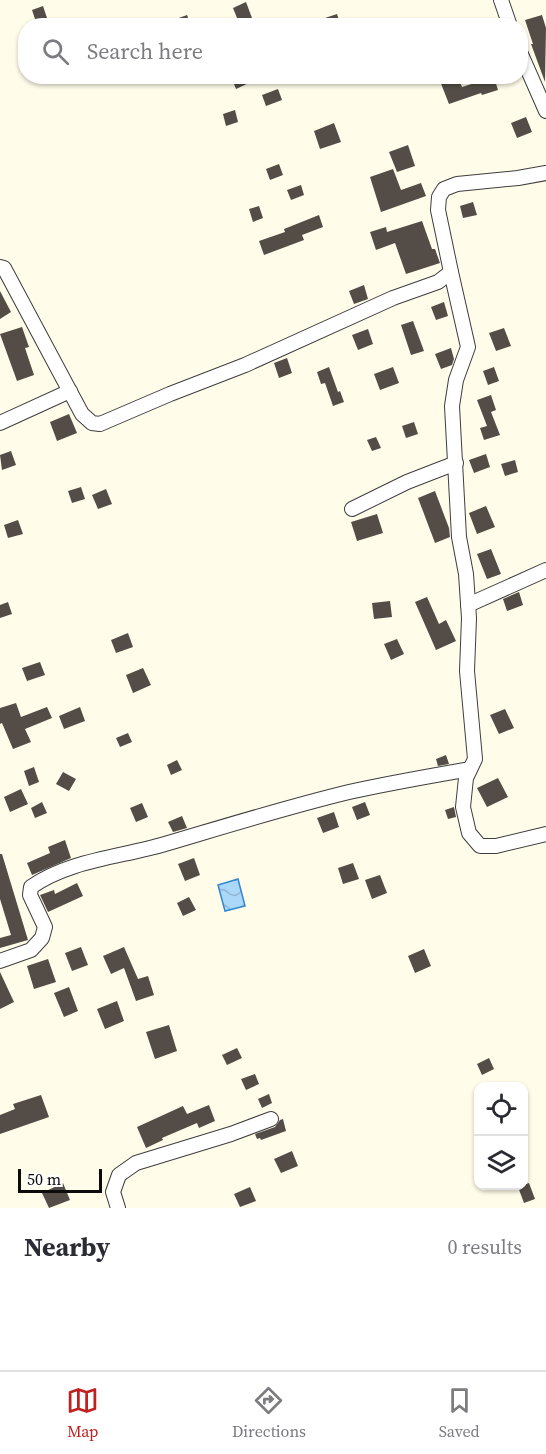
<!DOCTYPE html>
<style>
body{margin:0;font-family:"Source Serif 4",serif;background:#f7f7f7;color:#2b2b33}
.controls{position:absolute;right:18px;bottom:18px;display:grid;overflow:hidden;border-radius:12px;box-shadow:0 2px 4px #0004}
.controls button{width:54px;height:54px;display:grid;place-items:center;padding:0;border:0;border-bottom:2px solid #e1e1e2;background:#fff;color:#2b2b33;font:30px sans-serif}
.scale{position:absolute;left:18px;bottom:15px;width:84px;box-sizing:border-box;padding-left:6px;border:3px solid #0b0b0b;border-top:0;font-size:16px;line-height:21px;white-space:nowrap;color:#0b0b0b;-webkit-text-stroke:4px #fff;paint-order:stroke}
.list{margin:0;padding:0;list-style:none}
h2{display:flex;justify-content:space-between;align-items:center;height:78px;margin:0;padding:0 24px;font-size:26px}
h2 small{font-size:20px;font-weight:400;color:#7c7c81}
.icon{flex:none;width:33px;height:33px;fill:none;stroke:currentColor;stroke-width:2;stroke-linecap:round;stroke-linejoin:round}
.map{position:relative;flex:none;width:546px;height:1208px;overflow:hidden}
.search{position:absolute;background:#fff;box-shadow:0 2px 4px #0004;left:18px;right:18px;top:18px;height:66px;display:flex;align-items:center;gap:15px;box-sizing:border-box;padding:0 21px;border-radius:24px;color:#7c7c81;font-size:22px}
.sheet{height:162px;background:#fff}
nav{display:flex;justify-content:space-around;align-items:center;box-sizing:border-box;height:84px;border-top:2px solid #e1e1e2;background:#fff;font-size:16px;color:#7c7c81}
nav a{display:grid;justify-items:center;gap:3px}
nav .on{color:#bf211e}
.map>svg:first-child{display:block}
.water{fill:url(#water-waves);stroke:#3087d2;stroke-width:1.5}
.building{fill:#544d47}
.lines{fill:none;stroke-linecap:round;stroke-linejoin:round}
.street-casing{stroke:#3e3e3e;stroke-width:16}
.street{stroke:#fff;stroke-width:14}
</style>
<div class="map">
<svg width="546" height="1208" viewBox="0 0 546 1208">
<defs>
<pattern id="water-waves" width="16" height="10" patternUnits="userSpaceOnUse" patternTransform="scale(1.5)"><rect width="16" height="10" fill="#abd7f8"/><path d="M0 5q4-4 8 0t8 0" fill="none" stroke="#92b7d3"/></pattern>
</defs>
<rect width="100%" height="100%" fill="#fffce9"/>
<path class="water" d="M238,879l7,27 -20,5 -7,-26z"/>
<g class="building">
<path d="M246,2l6,16 -13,5 -6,-15z"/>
<path d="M43,6l4,12 -11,4 -4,-12z"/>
<path d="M337,14l4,12h-13l-3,-8z"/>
<path d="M187,15l4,11h-29v-2z"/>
<path d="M542,15l4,13 -1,54 -14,-38h2l-8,-24z"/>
<path d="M239,76h7l3,7 -13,6 -4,-10z"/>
<path d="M438,76h12l2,8 8,-2 2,5 32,-10 4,13 -16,5 -1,-2 -32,11z"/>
<path d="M278,89l4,11 -16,6 -4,-11z"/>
<path d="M235,110l3,12 -12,4 -3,-12z"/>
<path d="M526,117l6,15 -15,6 -6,-15z"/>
<path d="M334,123l7,19 -21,7 -6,-18z"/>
<path d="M408,145l7,21 -18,6 -8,-20z"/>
<path d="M279,164l4,11 -13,5 -4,-11z"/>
<path d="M393,169l8,21 20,-7 5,13 -45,16 -11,-35z"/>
<path d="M301,185l3,10 -13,5 -4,-10z"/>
<path d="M473,202l4,13 -14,3 -3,-12z"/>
<path d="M259,206l4,12 -10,4 -4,-13z"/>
<path d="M319,215l4,12 -21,8 2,5 -40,15 -5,-14 26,-9 -1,-3z"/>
<path d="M422,221l10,28h3l5,14 -34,11 -11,-31 -19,7 -6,-18 16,-5 1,5z"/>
<path d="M364,285l4,14 -14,5 -5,-13z"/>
<path d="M0,291l11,21 -11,7z"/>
<path d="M444,302l4,14 -12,4 -5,-13z"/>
<path d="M413,321l11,30 -13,4 -10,-30z"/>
<path d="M22,327l7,20 -4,1 9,27 -17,6 -17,-47z"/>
<path d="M504,328l7,18 -15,5 -7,-18z"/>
<path d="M368,329l5,15 -15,6 -6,-15z"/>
<path d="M451,348l3,11 -2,6 -11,4 -6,-15z"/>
<path d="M287,358l5,15 -13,5 -5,-15z"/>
<path d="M329,367l9,25 2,-1 4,11 -11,4 -8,-23 -4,1 -4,-12z"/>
<path d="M393,367l6,16 -19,7 -6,-16z"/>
<path d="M494,367l5,14 -11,4 -5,-14z"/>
<path d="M491,395l5,15 -5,2 9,23 -16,5 -4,-12 7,-2 -10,-26z"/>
<path d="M69,414l8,19 -20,8 -7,-19z"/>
<path d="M414,422l4,12 -12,4 -4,-12z"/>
<path d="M376,437l5,11 -9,3 -5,-11z"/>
<path d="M11,451l5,14 -14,5 -2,-15z"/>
<path d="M486,454l4,13 -16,6 -5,-13z"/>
<path d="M515,460l3,12 -13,4 -4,-12z"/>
<path d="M81,487l4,12 -13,4 -4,-12z"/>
<path d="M106,489l6,15 -14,5 -6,-14z"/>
<path d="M435,491l14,37 1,9 -15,6 -17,-45z"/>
<path d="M486,506l9,21 -18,7 -8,-21z"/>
<path d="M377,514l6,19 -26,8 -6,-19z"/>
<path d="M18,520l5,14 -15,4 -4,-13z"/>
<path d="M491,549l10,25 -14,5 -10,-25z"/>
<path d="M519,592l4,13 -16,6 -4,-12z"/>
<path d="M427,597l12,27 7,-4 10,21 -20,9 -21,-48z"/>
<path d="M390,601l2,16 -18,2 -2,-16z"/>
<path d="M8,602l4,12 -12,4v-13z"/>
<path d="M128,633l5,14 -17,6 -5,-13z"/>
<path d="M397,639l7,15 -13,6 -7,-16z"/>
<path d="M40,662l5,13 -18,6 -5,-13z"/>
<path d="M143,668l8,17 -18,8 -7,-18z"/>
<path d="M16,703l5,14 26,-10 5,11 -27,11 6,13 -18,7 -11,-26 -2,1v-16z"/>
<path d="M80,707l5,14 -21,8 -5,-13z"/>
<path d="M505,709l9,19 -15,6 -9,-19z"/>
<path d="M128,733l4,9 -12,5 -4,-9z"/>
<path d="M446,755l3,9 -11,2 -2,-7z"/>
<path d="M177,760l5,10 -11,5 -4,-10z"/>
<path d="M34,767l5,15 -10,4 -5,-15z"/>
<path d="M63,772l13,7 -7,12 -13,-7z"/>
<path d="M498,778l10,19 -21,10 -10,-19z"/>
<path d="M21,789l7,15 -18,8 -6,-15z"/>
<path d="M42,802l5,11 -12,5 -4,-10z"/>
<path d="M365,802l5,13 -13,5 -5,-13z"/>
<path d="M142,803l6,14 -12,5 -6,-14z"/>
<path d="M454,807l2,10 -8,2 -3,-9z"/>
<path d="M334,812l5,15 -16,6 -6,-15z"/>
<path d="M182,816l5,12 -14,4 -5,-10z"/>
<path d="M65,840l6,18 -39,17 -5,-12 23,-10 -2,-6z"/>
<path d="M0,854h2l26,86 -28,8v-10l11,-3 -11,-36z"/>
<path d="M194,858l6,17 -15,6 -7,-17z"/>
<path d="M353,863l6,16 -16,5 -5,-16z"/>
<path d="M380,875l7,18 -15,6 -7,-19z"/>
<path d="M77,883l6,13 -35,16 -8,-17 14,-5 1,4z"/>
<path d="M189,897l7,13 -13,6 -6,-13z"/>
<path d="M81,947l7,18 -16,6 -7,-18z"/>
<path d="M124,947l14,32 10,-3 6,19 -18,6 -12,-33 -13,6 -8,-18z"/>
<path d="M424,949l7,17 -16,7 -7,-17z"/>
<path d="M48,959l8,23 -22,7 -7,-23z"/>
<path d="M0,972l14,30 -14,7z"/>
<path d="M69,987l9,24 -14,6 -10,-24z"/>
<path d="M117,1001l7,20 -19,8 -8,-20z"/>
<path d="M169,1025l8,26 -22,8 -9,-27z"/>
<path d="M237,1048l5,10 -15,7 -5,-10z"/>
<path d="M489,1058l5,11 -12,6 -5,-11z"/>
<path d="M255,1074l4,10 -13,6 -5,-11z"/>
<path d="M269,1094l3,9 -10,5 -4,-9z"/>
<path d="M41,1095l8,22 -49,17v-19l15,-6 -2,-5z"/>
<path d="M209,1105l6,16 -16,7 -2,-5 -35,15 1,2 -17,8 -9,-21 46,-21 4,8z"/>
<path d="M283,1119l3,12 -25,9 -1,-2 -3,1 -2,-5 20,-7 5,-7z"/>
<path d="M292,1151l6,15 -17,7 -7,-14z"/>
<path d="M63,1183l7,17 -21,8 -7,-15z"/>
<path d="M529,1183l6,16 -11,4 -6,-16z"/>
<path d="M250,1187l6,14 -16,6 -6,-13z"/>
</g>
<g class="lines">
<g class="street-casing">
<g id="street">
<path d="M501,0l9,26"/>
<path d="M520,52l26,59"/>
<path d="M0,267l4,1 78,146 10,9 8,1 70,-30 75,-29 148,-67 45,-16 13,-10 -13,-62 1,-13 5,-8 13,-5 61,-6 28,-5"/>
<path d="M451,272l17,75 -12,33 -4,26 7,131 7,37 3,44 -2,53 8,88 -9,19 -3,29 6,26 11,13h16l50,-12"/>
<path d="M0,423l70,-32"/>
<path d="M352,509l55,-27 49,-19"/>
<path d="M468,605l78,-35"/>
<path d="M0,961l31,-11 11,-12 3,-11 -15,-32 1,-8c38,-27 90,-30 134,-43 61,-18 122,-37 184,-52 40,-9 81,-16 121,-23"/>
<path d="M118,1208l-5,-16 6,-17 17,-12 95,-29 40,-15"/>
</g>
</g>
<use href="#street" class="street"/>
</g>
</svg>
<div class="controls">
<button><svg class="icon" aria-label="locate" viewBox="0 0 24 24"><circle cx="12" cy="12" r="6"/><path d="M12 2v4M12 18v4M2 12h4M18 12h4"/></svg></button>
<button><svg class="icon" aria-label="layers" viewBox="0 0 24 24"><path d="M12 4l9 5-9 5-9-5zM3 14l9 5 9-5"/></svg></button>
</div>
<div class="scale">50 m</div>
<div class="search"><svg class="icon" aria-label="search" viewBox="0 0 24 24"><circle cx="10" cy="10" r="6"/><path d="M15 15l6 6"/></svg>Search here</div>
</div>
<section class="sheet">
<h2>Nearby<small>0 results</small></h2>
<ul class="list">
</ul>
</section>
<nav>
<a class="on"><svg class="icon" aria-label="map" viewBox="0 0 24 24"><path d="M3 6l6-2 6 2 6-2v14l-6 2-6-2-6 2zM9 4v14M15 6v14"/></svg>Map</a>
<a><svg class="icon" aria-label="directions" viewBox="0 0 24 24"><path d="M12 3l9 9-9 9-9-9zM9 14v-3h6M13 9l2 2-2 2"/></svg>Directions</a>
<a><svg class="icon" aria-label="saved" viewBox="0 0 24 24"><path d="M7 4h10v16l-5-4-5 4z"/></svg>Saved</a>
</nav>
